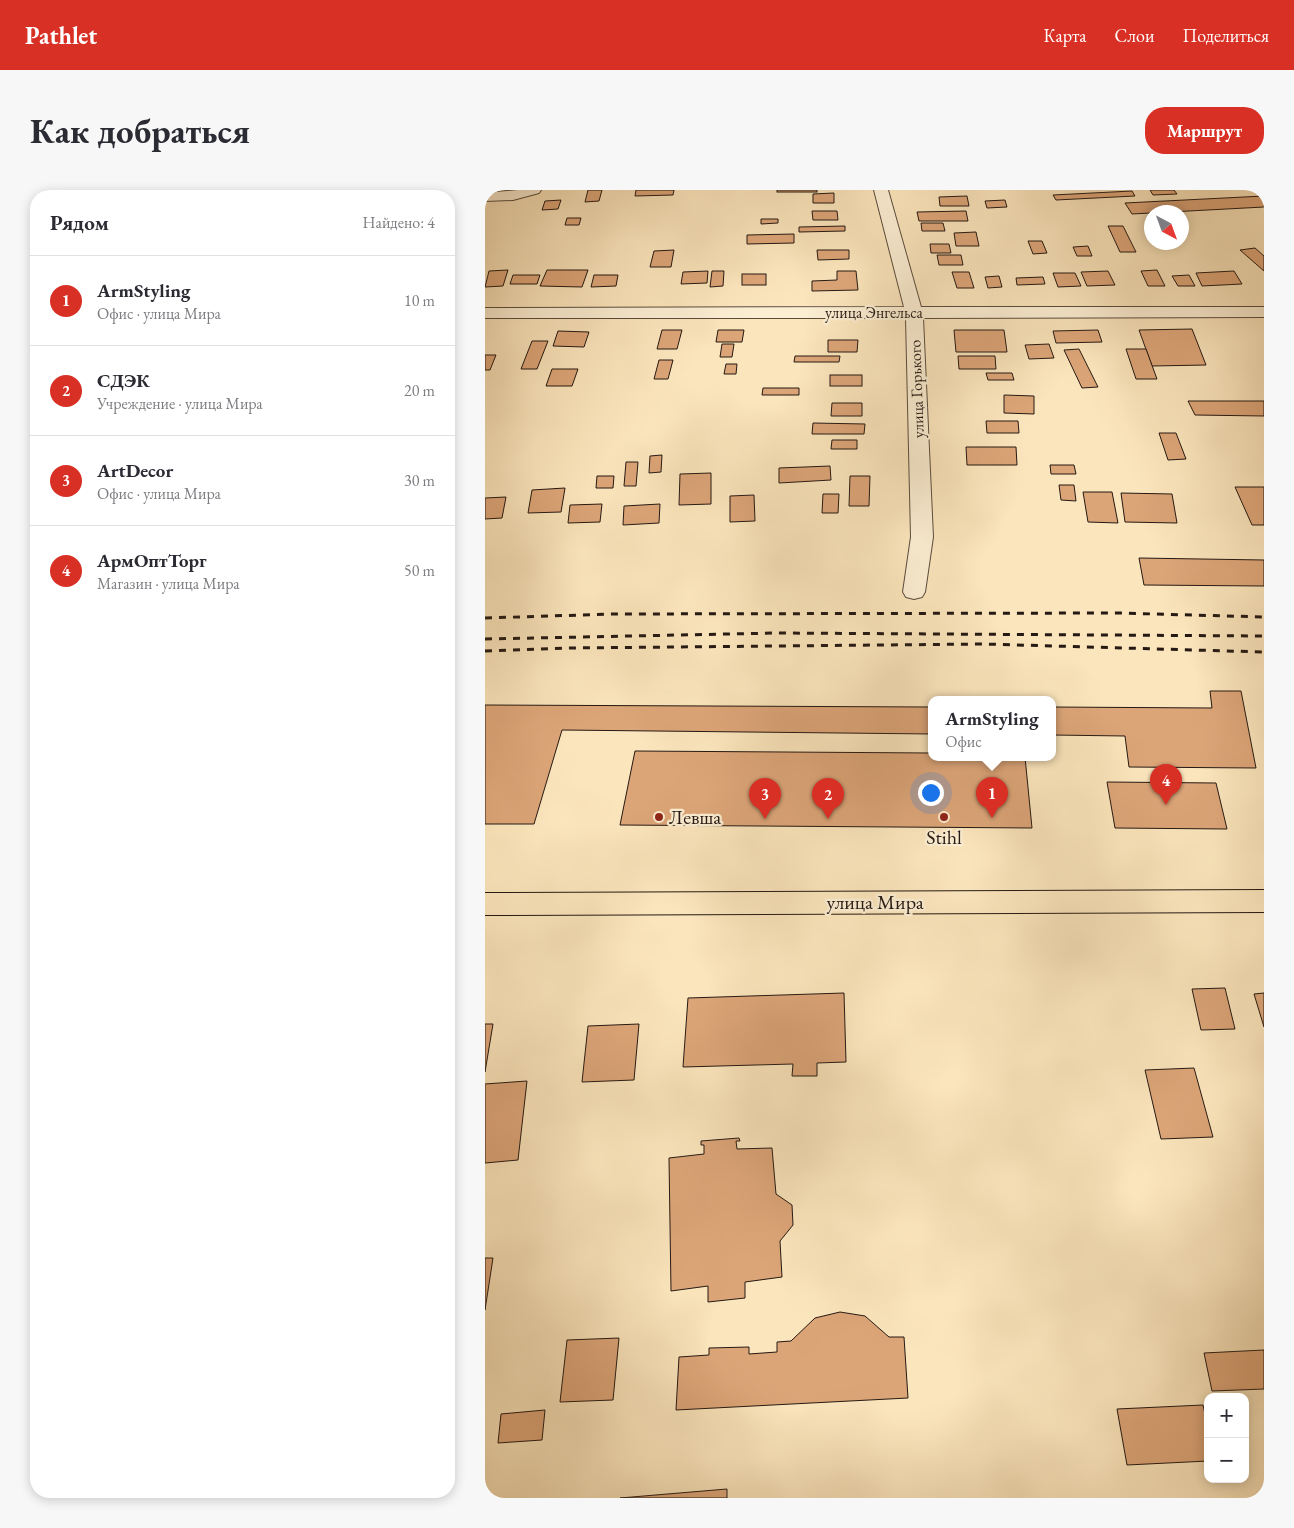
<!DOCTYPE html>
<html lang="ru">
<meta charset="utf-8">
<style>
body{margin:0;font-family:"EB Garamond",serif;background:#f7f7f7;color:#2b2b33}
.controls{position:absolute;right:15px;bottom:15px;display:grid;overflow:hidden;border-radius:10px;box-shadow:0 2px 12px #0003}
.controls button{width:45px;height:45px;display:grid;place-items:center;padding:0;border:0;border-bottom:1px solid #e1e1e2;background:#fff;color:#2b2b33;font:25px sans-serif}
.compass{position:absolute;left:659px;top:15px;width:45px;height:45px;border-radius:50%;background:#fff;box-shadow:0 2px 12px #0003;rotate:139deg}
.you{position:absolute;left:445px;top:602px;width:18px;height:18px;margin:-12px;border:4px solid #fff;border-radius:50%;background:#1a73e8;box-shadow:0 0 0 8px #1a73e833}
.badge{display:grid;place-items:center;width:32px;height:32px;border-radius:50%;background:#d93025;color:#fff;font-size:16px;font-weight:700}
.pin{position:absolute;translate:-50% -41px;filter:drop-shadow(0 1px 2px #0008)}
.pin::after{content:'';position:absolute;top:26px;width:18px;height:15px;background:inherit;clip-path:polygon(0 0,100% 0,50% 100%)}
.popup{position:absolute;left:443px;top:506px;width:128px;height:65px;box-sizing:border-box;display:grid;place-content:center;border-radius:10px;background:#fff;filter:drop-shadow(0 1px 4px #0005);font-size:16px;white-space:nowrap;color:#7c7c81}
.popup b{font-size:19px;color:#2b2b33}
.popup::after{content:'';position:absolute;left:50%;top:100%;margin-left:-10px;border:10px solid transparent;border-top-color:#fff}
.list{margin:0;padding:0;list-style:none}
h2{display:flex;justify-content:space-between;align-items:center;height:65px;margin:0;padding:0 20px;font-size:21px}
h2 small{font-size:16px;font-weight:400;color:#7c7c81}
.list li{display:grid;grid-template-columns:32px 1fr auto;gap:15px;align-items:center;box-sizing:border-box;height:90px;padding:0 20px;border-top:1px solid #e1e1e2}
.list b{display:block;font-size:19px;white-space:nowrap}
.list p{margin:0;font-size:16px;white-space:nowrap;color:#7c7c81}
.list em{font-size:16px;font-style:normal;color:#7c7c81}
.map{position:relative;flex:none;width:779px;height:1308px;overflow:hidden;border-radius:20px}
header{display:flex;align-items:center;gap:30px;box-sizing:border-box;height:70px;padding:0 25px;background:#d93025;color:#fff}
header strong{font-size:24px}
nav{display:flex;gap:28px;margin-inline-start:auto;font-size:18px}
.intro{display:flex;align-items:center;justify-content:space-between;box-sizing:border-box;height:120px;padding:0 30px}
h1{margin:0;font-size:35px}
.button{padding:12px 22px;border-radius:20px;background:#d93025;color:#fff;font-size:18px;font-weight:700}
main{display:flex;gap:30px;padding:0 30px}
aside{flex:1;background:#fff;border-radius:20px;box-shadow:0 2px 12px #0003}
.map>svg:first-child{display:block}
.building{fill:#dca578;stroke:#241913}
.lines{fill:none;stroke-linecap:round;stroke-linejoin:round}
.minor-casing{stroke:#5a4c3d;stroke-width:2}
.major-casing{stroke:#241913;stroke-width:2}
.minor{fill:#fceed3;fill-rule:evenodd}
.major{fill:#fbe5bc;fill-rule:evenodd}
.rail{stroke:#241913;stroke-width:3;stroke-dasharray:7 7;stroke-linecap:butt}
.poi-dot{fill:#8f2418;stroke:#fceed3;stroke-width:2}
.labels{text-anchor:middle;stroke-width:4.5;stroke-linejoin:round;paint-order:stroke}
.far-street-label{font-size:16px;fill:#241913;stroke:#fceed3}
.poi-label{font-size:20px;fill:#241913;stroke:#fceed3;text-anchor:start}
.street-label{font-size:20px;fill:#241913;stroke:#fceed3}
</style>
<header>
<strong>Pathlet</strong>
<nav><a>Карта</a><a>Слои</a><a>Поделиться</a></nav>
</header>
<div class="intro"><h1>Как добраться</h1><a class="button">Маршрут</a></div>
<main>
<aside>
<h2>Рядом<small>Найдено: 4</small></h2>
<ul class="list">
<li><span class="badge">1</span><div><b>ArmStyling</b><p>Офис · улица Мира</p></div><em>10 m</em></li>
<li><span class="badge">2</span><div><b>СДЭК</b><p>Учреждение · улица Мира</p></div><em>20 m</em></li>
<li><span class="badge">3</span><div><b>ArtDecor</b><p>Офис · улица Мира</p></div><em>30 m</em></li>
<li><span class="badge">4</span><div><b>АрмОптТорг</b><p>Магазин · улица Мира</p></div><em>50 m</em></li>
</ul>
</aside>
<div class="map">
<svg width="779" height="1308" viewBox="0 0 779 1308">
<rect width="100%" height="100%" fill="#fbe5bc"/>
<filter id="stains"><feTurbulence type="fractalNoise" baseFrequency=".004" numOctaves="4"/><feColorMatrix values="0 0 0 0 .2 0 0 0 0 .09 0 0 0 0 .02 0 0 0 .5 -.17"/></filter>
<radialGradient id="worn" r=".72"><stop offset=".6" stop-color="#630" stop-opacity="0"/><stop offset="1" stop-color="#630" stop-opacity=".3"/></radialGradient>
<g class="building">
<path d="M103,0h14l-3,11 -14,1z"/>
<path d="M151,0h38l-1,5 -38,1z"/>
<rect x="292" y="0" width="40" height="2"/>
<path d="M665,0h24l3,4 -24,1z"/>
<path d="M647,1l3,5 -79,4 -3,-5z"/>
<path d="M349,3v10h-21v-9z"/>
<path d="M482,6l2,10h-29l-1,-9z"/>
<path d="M779,6v11l-132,7 -7,-11z"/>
<path d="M76,10l-3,9 -16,1 3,-9z"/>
<path d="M520,10l2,7 -20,1 -2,-7z"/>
<path d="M327,21h25l1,9h-25z"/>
<path d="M481,21l2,10h-49l-2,-9z"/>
<path d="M82,28h14l-2,7h-14z"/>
<path d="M276,29h17v4l-17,1z"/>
<path d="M436,33h22l2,8h-23z"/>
<path d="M360,36v5l-46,1v-5z"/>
<path d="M623,36h15l13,26h-16z"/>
<path d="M491,42l3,14h-23l-2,-13z"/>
<path d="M309,44v9l-47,1v-9z"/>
<path d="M543,51h14l5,12 -14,1z"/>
<path d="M445,54h19l2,9h-20z"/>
<path d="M603,56l4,10h-15l-4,-9z"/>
<path d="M770,58l9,8v15l-24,-21z"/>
<path d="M189,60l-3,17h-21l4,-16z"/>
<path d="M332,60h32v9l-31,1z"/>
<path d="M452,65h24l2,10h-24z"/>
<path d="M23,80l-5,16 -18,1 4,-16z"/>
<path d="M62,80h41l-6,17 -42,-1z"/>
<path d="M672,80l8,16h-17l-7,-15z"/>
<path d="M223,81l-1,12 -26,1 2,-12z"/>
<path d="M227,81h12l-1,15 -13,1z"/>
<path d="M352,81h19l2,19 -46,1v-10l25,-1z"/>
<path d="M623,81l7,14 -28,1 -6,-14z"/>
<path d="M749,81l8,13 -40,2 -6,-13z"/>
<path d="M467,82h17l5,16h-17z"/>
<path d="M568,83h22l6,13 -23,1z"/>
<rect x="257" y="84" width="24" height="11"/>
<path d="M28,85h27l-3,9h-27z"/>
<path d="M109,85h24l-2,11 -25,1z"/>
<path d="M704,85l6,11h-17l-6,-10z"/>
<path d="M514,86l3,11 -14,1 -3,-11z"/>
<path d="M558,87l2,7 -28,1 -1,-7z"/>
<path d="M707,139l14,36 -54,1 -13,-36z"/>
<path d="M177,140h20l-5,19h-20z"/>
<path d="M233,140h26l-2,12h-26z"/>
<path d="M469,140h50l3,22h-51z"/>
<path d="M613,140l4,12 -46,1 -3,-12z"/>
<path d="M73,141l31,1 -5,15 -31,-1z"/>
<path d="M343,150h30l-1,12h-29z"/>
<path d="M47,151h16l-11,28h-16z"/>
<path d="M237,154h12l-2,13h-12z"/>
<path d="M564,154l5,14 -25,1 -4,-14z"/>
<path d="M594,159l19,38 -16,1 -18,-38z"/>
<path d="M641,159h20l11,30h-21z"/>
<path d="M0,165h11l-6,15h-5z"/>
<path d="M310,166h45l-1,6h-45z"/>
<path d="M473,166h37l1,13h-37z"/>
<path d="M174,170h14l-5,19h-14z"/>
<path d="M241,174h11l-1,10h-12z"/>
<path d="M67,179h26l-6,17h-26z"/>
<path d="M501,183h26l2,7h-26z"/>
<rect x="345" y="185" width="32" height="11"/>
<path d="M278,198h36v7h-37z"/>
<path d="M519,205l30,1v18l-30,-1z"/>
<path d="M703,211h76v15l-69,-1z"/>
<path d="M347,213h30v13h-31z"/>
<path d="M501,231h32l1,12h-32z"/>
<path d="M328,233l52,1 -1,10h-52z"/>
<path d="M674,243h17l10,26 -18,1z"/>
<path d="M347,250h25v9h-26z"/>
<path d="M481,257h50l1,18h-50z"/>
<path d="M177,265l-1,17 -12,1 1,-17z"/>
<path d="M141,272h12l-2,24h-12z"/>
<path d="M565,275h24l2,9h-25z"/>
<path d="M345,276l1,14 -52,3v-15z"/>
<path d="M226,283v31l-32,1 1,-31z"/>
<path d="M112,286h17l-1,12h-17z"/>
<path d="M365,286h20l-1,30h-20z"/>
<path d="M574,295h15l2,16 -15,-1z"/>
<path d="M750,297h29v38h-12z"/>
<path d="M80,298l-4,24 -33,1 4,-23z"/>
<path d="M598,302h29l6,31 -30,-1z"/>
<path d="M636,303l51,1 5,29 -52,-1z"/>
<path d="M338,304h16l-1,19h-16z"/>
<path d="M269,305l1,26 -25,1v-26z"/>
<path d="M21,307l-4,21 -17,1v-21z"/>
<path d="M117,314l-2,18 -32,1 2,-18z"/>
<path d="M175,314l-1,19 -36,2 1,-19z"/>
<path d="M654,368l125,2v26l-120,-1z"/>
<path d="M725,501h31l15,77 -127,-1 -4,-31 -73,-1v-28l160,1z"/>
<path d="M0,515l447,2v27l-370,-4 -28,94h-49z"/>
<path d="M150,561l297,2v4h93l7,71 -412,-3z"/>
<path d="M622,592l109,1 11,46 -112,-1z"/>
<path d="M740,798l10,41 -34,1 -9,-41z"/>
<path d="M359,803l2,69 -29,1v13h-25l1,-12 -110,3 5,-69z"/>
<path d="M779,803v34l-10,-33z"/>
<path d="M0,834h8l-8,48z"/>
<path d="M154,834l-5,56 -52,2 6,-56z"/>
<path d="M709,878l19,69 -52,2 -16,-69z"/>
<path d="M42,891l-9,79 -33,3v-79z"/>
<path d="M254,948l1,3h-4l1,8 35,-1 4,46 16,11 1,20 -13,16 2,36 -37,5v16l-37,4v-16l-37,5 -2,-133 35,-4v-9h-3v-4z"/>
<path d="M0,1068h8l-8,52z"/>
<path d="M355,1122l25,4 24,21h15l4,61 -232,12 3,-53 30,-2v-7l40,-1v7l28,-2v-10l14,-1 24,-23z"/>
<path d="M134,1148l-6,62 -53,2 7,-62z"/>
<path d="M779,1160v39l-52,2 -8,-38z"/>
<path d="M718,1215l5,23v33l-81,4 -10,-56z"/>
<path d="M60,1220l-3,30 -44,3 3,-29z"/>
<path d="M242,1299v9h-107z"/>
</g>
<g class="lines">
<g class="minor-casing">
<g id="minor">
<path d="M33,0h23l-2,3 -26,7 -28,1v-8z"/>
<path d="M389,0h14l33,117h343v10l-341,1 10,219 -8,55 -3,5 -8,2 -8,-2 -3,-5 8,-55 -5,-219h-421v-10l419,-1z"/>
</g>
</g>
<g class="major-casing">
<path id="major" d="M779,700v22l-779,3v-22z"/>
</g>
<use href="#minor" class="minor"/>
<use href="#major" class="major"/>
<g class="rail">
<path d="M0,428l128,-4 505,-1 146,4"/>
<path d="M0,449l292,-6 487,3"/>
<path d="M0,461l85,-3 414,-4 280,8"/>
</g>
</g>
<g class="poi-dot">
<circle cx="174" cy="627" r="5"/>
<circle cx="459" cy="627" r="5"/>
</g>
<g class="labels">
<g class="far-street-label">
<text x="389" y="128">улица Энгельса</text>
<text transform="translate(431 199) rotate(-92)" y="6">улица Горького</text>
</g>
<g class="poi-label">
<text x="184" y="634">Левша</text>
<text x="459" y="654" text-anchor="middle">Stihl</text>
</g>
<g class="street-label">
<text x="390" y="719">улица Мира</text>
</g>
</g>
<rect width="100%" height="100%" filter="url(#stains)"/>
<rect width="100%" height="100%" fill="url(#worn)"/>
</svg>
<div class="controls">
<button>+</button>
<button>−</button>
</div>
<svg class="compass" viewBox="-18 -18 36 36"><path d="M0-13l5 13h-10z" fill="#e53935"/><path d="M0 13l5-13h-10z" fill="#7c7c81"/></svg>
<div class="you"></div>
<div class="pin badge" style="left:507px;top:628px">1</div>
<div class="popup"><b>ArmStyling</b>Офис</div>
<div class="pin badge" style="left:343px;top:629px">2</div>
<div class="pin badge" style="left:280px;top:629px">3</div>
<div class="pin badge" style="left:681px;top:615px">4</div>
</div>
</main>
